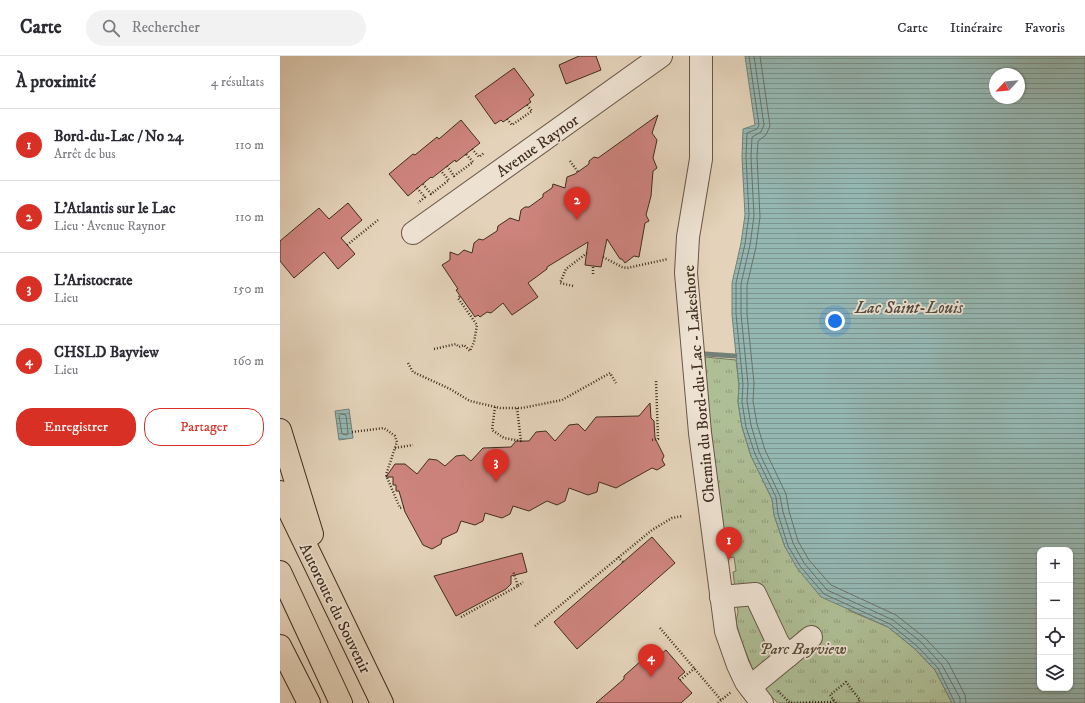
<!DOCTYPE html>
<html lang="fr">
<meta charset="utf-8">
<style>
body{margin:0;font-family:"IM FELL DW Pica",serif;background:#f2f2f3;color:#2b2b33}
.controls{position:absolute;right:12px;bottom:12px;display:grid;overflow:hidden;border-radius:8px;box-shadow:0 1px 3px #0004}
.controls button{width:36px;height:36px;display:grid;place-items:center;padding:0;border:0;border-bottom:1px solid #e1e1e2;background:#fff;color:#2b2b33;font:20px sans-serif}
.compass{position:absolute;left:709px;top:12px;width:36px;height:36px;border-radius:50%;background:#fff;box-shadow:0 1px 3px #0004;rotate:244deg}
.you{position:absolute;left:555px;top:265px;width:14px;height:14px;margin:-10px;border:3px solid #fff;border-radius:50%;background:#1a73e8;box-shadow:0 0 0 6px #1a73e833}
.badge{display:grid;place-items:center;width:26px;height:26px;border-radius:50%;background:#d93025;color:#fff;font-size:13px;font-weight:700}
.pin{position:absolute;translate:-50% -33px;filter:drop-shadow(0 1px 2px #0008)}
.pin::after{content:'';position:absolute;top:21px;width:14px;height:12px;background:inherit;clip-path:polygon(0 0,100% 0,50% 100%)}
.list{margin:0;padding:0;list-style:none}
h2{display:flex;justify-content:space-between;align-items:center;height:52px;margin:0;padding:0 16px;font-size:17px}
h2 small{font-size:13px;font-weight:400;color:#7c7c81}
.list li{display:grid;grid-template-columns:26px 1fr auto;gap:12px;align-items:center;box-sizing:border-box;height:72px;padding:0 16px;border-top:1px solid #e1e1e2}
.list b{display:block;font-size:15px;white-space:nowrap}
.list p{margin:0;font-size:13px;white-space:nowrap;color:#7c7c81}
.list em{font-size:13px;font-style:normal;color:#7c7c81}
.actions{display:flex;gap:8px;padding:12px 16px}
.actions a{flex:1;padding:9px 0;border:1px solid #d93025;border-radius:16px;text-align:center;font-size:14px;color:#d93025}
.actions .main{background:#d93025;color:#fff}
.icon{flex:none;width:22px;height:22px;fill:none;stroke:currentColor;stroke-width:2;stroke-linecap:round;stroke-linejoin:round}
.map{position:relative;flex:none;width:805px;height:647px;overflow:hidden}
header{display:flex;align-items:center;gap:24px;box-sizing:border-box;height:56px;padding:0 20px;background:#fff;border-bottom:1px solid #e1e1e2}
header strong{font-size:19px}
nav{display:flex;gap:22px;margin-inline-start:auto;font-size:14px}
.search{width:280px;height:36px;background:#f2f2f3;display:flex;align-items:center;gap:10px;box-sizing:border-box;padding:0 14px;border-radius:22px;color:#7c7c81;font-size:15px}
main{display:flex}
aside{flex:1;background:#fff}
.map>svg:first-child{display:block}
.grass{fill:url(#grass-tufts);stroke:#77765a}
.water{fill:url(#water-rules);stroke:#738077;fill-rule:evenodd}
.lines{fill:none;stroke-linecap:round;stroke-linejoin:round}
.shore{stroke:#6a7268;stroke-width:1}
.stream{stroke:#738077;stroke-width:5}
.building{fill:#ce847e;stroke:#402d1f}
.minor-casing{stroke:#695646;stroke-width:24}
.highway-casing{stroke:#402d1f;stroke-width:24}
.path{stroke:#402d1f;stroke-width:2.5;stroke-dasharray:1 2;stroke-linecap:butt}
.minor{stroke:#ede2d2;stroke-width:22}
.highway{stroke:#e4d3ba;stroke-width:22}
.labels{text-anchor:middle;stroke-width:3.5;stroke-linejoin:round;paint-order:stroke}
.street-label{font-size:16px;fill:#402d1f;stroke:#ede2d2}
.park-label{font-size:16px;font-style:italic;fill:#564a37;stroke:#ede2d2}
.water-label{font-size:17px;font-style:italic;fill:#51493c;stroke:#ede2d2}
</style>
<header>
<strong>Carte</strong>
<div class="search"><svg class="icon" aria-label="search" viewBox="0 0 24 24"><circle cx="10" cy="10" r="6"/><path d="M15 15l6 6"/></svg>Rechercher</div>
<nav><a>Carte</a><a>Itinéraire</a><a>Favoris</a></nav>
</header>
<main>
<aside>
<h2>À proximité<small>4 résultats</small></h2>
<ul class="list">
<li><span class="badge">1</span><div><b>Bord-du-Lac / No 24</b><p>Arrêt de bus</p></div><em>110 m</em></li>
<li><span class="badge">2</span><div><b>L'Atlantis sur le Lac</b><p>Lieu · Avenue Raynor</p></div><em>110 m</em></li>
<li><span class="badge">3</span><div><b>L'Aristocrate</b><p>Lieu</p></div><em>150 m</em></li>
<li><span class="badge">4</span><div><b>CHSLD Bayview</b><p>Lieu</p></div><em>160 m</em></li>
</ul>
<div class="actions"><a class="main">Enregistrer</a><a>Partager</a></div>
</aside>
<div class="map">
<svg width="805" height="647" viewBox="0 0 805 647">
<defs>
<pattern id="grass-tufts" width="24" height="20" patternUnits="userSpaceOnUse"><rect width="24" height="20" fill="#aebe95"/><path d="M3 7l-1-3M5 7V3M7 7l1-3M15 17l-1-3M17 17v-4M19 17l1-3" fill="none" stroke="#8f9b79"/></pattern>
<pattern id="water-rules" width="6" height="5" patternUnits="userSpaceOnUse"><rect width="6" height="5" fill="#95b7b2"/><path d="M0 2.5h6" fill="none" stroke="#7b9590"/></pattern>
</defs>
<rect width="100%" height="100%" fill="#e4d3ba"/>
<filter id="stains"><feTurbulence type="fractalNoise" baseFrequency=".005" numOctaves="4"/><feColorMatrix values="0 0 0 0 .2 0 0 0 0 .09 0 0 0 0 .02 0 0 0 .5 -.17"/></filter>
<radialGradient id="worn" r=".72"><stop offset=".6" stop-color="#630" stop-opacity="0"/><stop offset="1" stop-color="#630" stop-opacity=".3"/></radialGradient>
<path class="grass" d="M425,301l31,3 3,25 -1,17 4,25 9,29 21,43 2,16 11,32 65,64 38,16 27,22 20,21 17,33h-174l-12,-12 -13,-21 -12,-30 -5,-18 2,-10 -5,-40 3,-1 -2,-14 -7,1 -18,-144z"/>
<g class="water">
<path d="M465,0h340v647h-133l-17,-33 -20,-21 -27,-22 -67,-30 -24,-29 -12,-21 -11,-32 -2,-16 -21,-43 -9,-29 -4,-25 1,-17 -7,-70v-32l9,-40 4,-28 -3,-58 1,-28 12,-4zM715,18h24v24h-24zM760,494h30v138h-30z"/>
<path d="M69,353l4,29 -14,2 -4,-29z"/>
</g>
<g class="lines">
<g class="shore">
<path d="M469,0l10,69 -2,4 -10,4 -1,24 3,58 -4,29 -9,39v31l7,70 -1,18 4,25 9,27 21,43 2,17 10,32 12,20 24,28 66,30 27,22 21,22 17,35"/>
<path d="M474,0l10,69 -3,7 -9,5 -1,20 3,59 -4,29 -9,39v30l7,70 -1,17 4,24 8,27 21,44 3,16 10,31 11,20 23,27 66,30 28,22 21,23 18,33v5"/>
<path d="M480,0l10,70 -4,9 -8,6 -1,16 3,60 -4,30 -9,38v29l7,69 -1,18 4,23 8,26 21,44 3,17 9,30 11,19 22,25 65,30 29,23 23,24 17,33 1,8"/>
<path d="M61,358l5,1 2,18 -1,2 -5,-1 -3,-18z"/>
</g>
<path class="stream" d="M425,298l30,2"/>
</g>
<g class="building">
<path d="M299,0h17l5,14 -35,14 -7,-19z"/>
<path d="M234,12l20,27 -5,4 2,3 -28,20 -2,-2 -6,4 -20,-28z"/>
<path d="M378,59l-6,18 5,7 -4,18 4,10 -4,3 -2,25 -5,19 3,6 -4,2 -6,34 -5,-1 -9,7 -3,-4h-2l-13,-20 -6,28 -16,-2 3,-23 -41,25v2l-19,14 10,14 -26,18 -9,-12 -12,10 -4,-1 -7,5 -2,-2 -3,2 -19,-27 2,-1 -16,-24 8,-5v-8l8,3 6,-5 8,3 2,-10 5,-4 4,1 14,-9 1,-5 12,-8 9,3 2,-11 4,-3h4l14,-10v-3l9,-6 1,-4 12,4 2,-11 8,-3 14,-10v-3l5,-4 4,1z"/>
<path d="M181,64l19,23 -24,19 -1,-2 -23,18 -1,-1 -23,19 -19,-22 24,-20 2,1 22,-18 2,2z"/>
<path d="M68,147l14,17 -21,18 14,16 -17,15 -14,-17 -30,26 -14,-17v-20l39,-33 10,11z"/>
<path d="M370,347l1,15 3,3 1,17 9,18 -2,4 3,5 -8,5 -5,-2 -36,20 -17,-6 -2,10 -9,3 -19,-7 -4,13 -8,4 -10,-4 -18,10 -16,-5 -3,8 -8,4 -17,-5 -2,8 -8,4 -14,-4 -4,11 -15,7 -1,5 -9,5 -9,-4 -18,-33 -6,-21h-3v-6h-3v-8h-7l9,-13h10l12,10 12,-15 8,1 8,6 11,-10 8,-1 7,6 12,-13 28,-1 5,-6h13l7,-9 10,-1 9,10 14,-16 9,-1 7,7 11,-14 43,-1z"/>
<path d="M372,481l23,26 -98,86 -23,-27z"/>
<path d="M242,497l5,19 -16,4v8l-5,5 -50,27 -22,-40z"/>
<path d="M386,594l19,22 -7,6 14,15 -11,10h-85l28,-24v-3l27,-24 5,6z"/>
</g>
<g class="lines">
<g class="minor-casing">
<g id="minor">
<path d="M421,0v103l-13,78 -2,36 14,160 26,198 12,34 8,17 16,21"/>
<path d="M133,177l248,-177"/>
<path d="M441,541l34,-3 23,49 10,13"/>
<path d="M470,631l61,-50"/>
</g>
</g>
<g class="highway-casing">
<g id="highway">
<path d="M0,374l32,104"/>
<path d="M0,436l102,211"/>
<path d="M0,516l61,131"/>
<path d="M0,590l29,57"/>
</g>
</g>
<g class="path">
<path d="M227,63l5,6 20,-14 -5,-6"/>
<path d="M192,93l7,8 5,-4"/>
<path d="M290,105l8,11"/>
<path d="M167,110l7,10 19,-14 -7,-8"/>
<path d="M143,128l8,10 18,-14 -8,-9"/>
<path d="M137,132l8,9 -7,6"/>
<path d="M67,189l31,-25"/>
<path d="M323,201l19,10 5,1 41,-9"/>
<path d="M313,218v-8"/>
<path d="M293,230l-13,-3 6,-14 21,-16"/>
<path d="M154,293l22,-5 3,3 5,-2 6,6 4,-9 3,-17 -19,-27 2,-2"/>
<path d="M128,307l5,9 37,17 20,12 30,7h22l40,-8 48,-27 6,10"/>
<path d="M215,351l-3,23 12,8 17,3 -4,-33"/>
<path d="M72,376l32,-4 11,8 2,6 -11,33 14,33 4,-1"/>
<path d="M372,384l6,-1 -2,-59"/>
<path d="M115,392l18,-3"/>
<path d="M338,501l5,5"/>
<path d="M238,530l5,-4"/>
<path d="M181,561l57,-31 -5,-15"/>
<path d="M255,570l117,-96 20,-12 11,-2"/>
<path d="M380,572l61,72"/>
<path d="M400,624l15,-12"/>
<path d="M498,635l12,12 41,-1 3,-2"/>
<path d="M438,647l13,-11"/>
<path d="M556,647l-6,-8 16,-13 14,18 -3,3"/>
</g>
<use href="#minor" class="minor"/>
<use href="#highway" class="highway"/>
</g>
<g class="labels">
<g class="street-label">
<text transform="translate(257 89) rotate(-35)" y="6">Avenue Raynor</text>
<text transform="translate(418 328) rotate(-95)" y="6">Chemin du Bord-du-Lac - Lakeshore</text>
<text transform="translate(56 552) rotate(64)" y="6">Autoroute du Souvenir</text>
</g>
<g class="park-label">
<text x="523" y="598">Parc Bayview</text>
</g>
<g class="water-label">
<text x="629" y="257">Lac Saint-Louis</text>
</g>
</g>
<rect width="100%" height="100%" filter="url(#stains)"/>
<rect width="100%" height="100%" fill="url(#worn)"/>
</svg>
<div class="controls">
<button>+</button>
<button>−</button>
<button><svg class="icon" aria-label="locate" viewBox="0 0 24 24"><circle cx="12" cy="12" r="6"/><path d="M12 2v4M12 18v4M2 12h4M18 12h4"/></svg></button>
<button><svg class="icon" aria-label="layers" viewBox="0 0 24 24"><path d="M12 4l9 5-9 5-9-5zM3 14l9 5 9-5"/></svg></button>
</div>
<svg class="compass" viewBox="-18 -18 36 36"><path d="M0-13l5 13h-10z" fill="#e53935"/><path d="M0 13l5-13h-10z" fill="#7c7c81"/></svg>
<div class="you"></div>
<div class="pin badge" style="left:449px;top:504px">1</div>
<div class="pin badge" style="left:297px;top:164px">2</div>
<div class="pin badge" style="left:216px;top:426px">3</div>
<div class="pin badge" style="left:371px;top:621px">4</div>
</div>
</main>
